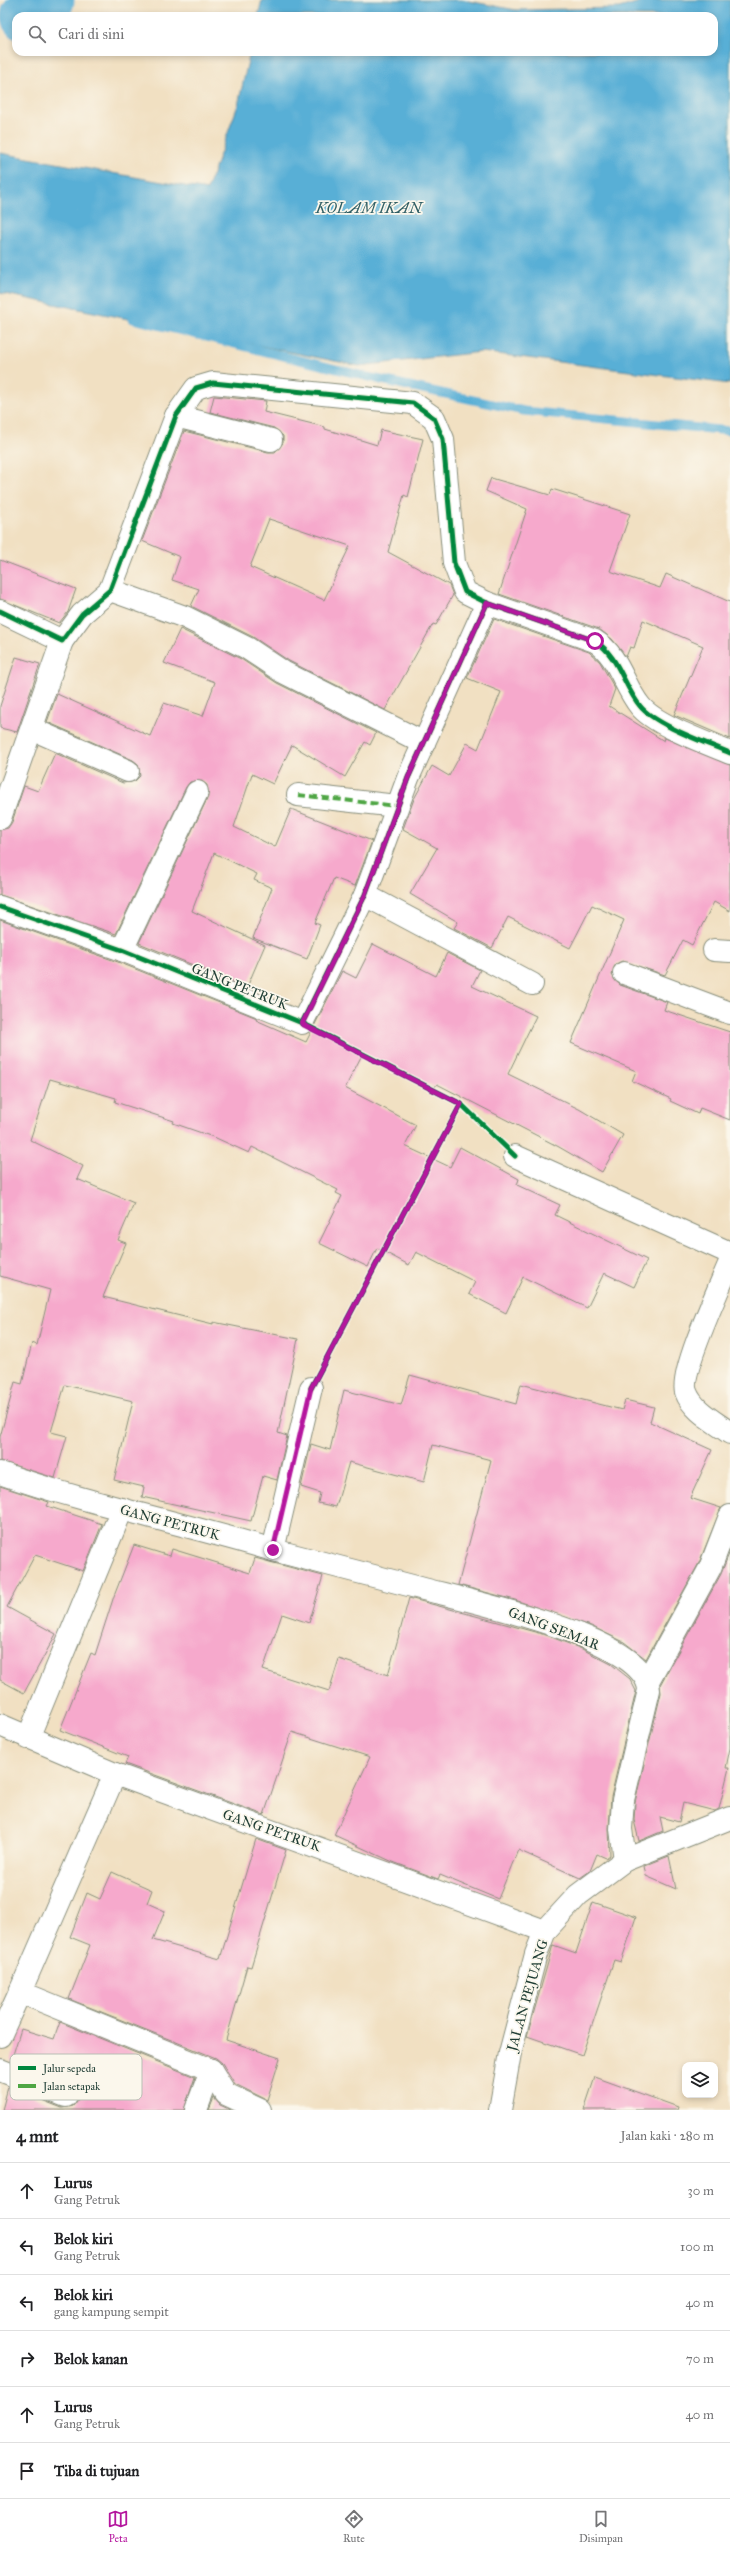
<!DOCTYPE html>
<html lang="id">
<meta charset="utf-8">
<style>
body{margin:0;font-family:"IM FELL Great Primer",serif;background:#f6f6f6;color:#202124}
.controls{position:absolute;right:12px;bottom:12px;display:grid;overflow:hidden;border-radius:8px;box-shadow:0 2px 6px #0003}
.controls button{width:36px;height:36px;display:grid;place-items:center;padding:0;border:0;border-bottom:1px solid #e0e0e0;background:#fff;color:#202124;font:20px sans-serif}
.stop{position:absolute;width:12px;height:12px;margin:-9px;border:3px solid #b5179e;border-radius:50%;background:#fff}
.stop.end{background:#b5179e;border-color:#fff;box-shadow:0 1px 4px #0008}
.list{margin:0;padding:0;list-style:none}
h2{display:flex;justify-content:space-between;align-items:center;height:52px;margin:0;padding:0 16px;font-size:17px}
h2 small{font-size:13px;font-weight:400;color:#757577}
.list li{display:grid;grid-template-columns:26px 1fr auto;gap:12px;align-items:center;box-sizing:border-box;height:56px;padding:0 16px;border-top:1px solid #e0e0e0}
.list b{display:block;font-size:15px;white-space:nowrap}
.list p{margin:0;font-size:13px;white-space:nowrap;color:#757577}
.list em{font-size:13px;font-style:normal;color:#757577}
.icon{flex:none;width:22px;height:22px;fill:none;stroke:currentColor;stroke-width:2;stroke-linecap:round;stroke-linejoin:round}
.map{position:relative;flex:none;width:730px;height:2110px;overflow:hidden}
.search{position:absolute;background:#fff;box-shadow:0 2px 6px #0003;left:12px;right:12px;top:12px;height:44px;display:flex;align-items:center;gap:10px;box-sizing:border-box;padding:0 14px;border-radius:12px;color:#757577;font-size:15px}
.sheet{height:388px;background:#fff}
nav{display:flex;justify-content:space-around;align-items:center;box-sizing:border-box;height:56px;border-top:1px solid #e0e0e0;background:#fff;font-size:11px;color:#757577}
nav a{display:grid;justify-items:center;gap:2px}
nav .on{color:#b5179e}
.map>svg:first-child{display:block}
.water{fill:#59afd6;stroke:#3c7685}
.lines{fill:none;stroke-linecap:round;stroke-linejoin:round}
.stream{stroke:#59afd6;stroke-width:9}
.river{stroke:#59afd6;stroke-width:53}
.building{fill:#f6a9cc;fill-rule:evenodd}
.minor-casing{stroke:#888e7b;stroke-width:24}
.minor{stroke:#fff;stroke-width:22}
.quiet{stroke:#4fa644;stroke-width:4;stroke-dasharray:8 4;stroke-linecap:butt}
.cycleway-casing{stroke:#fbf7ec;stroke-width:8}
.cycleway{stroke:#00873e;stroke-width:5}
.route{stroke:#b5179e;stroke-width:5}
.labels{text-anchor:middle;stroke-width:3.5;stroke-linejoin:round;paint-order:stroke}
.street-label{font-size:14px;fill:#1f3d34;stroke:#fbf7ec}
.water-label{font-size:15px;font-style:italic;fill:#305f65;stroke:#fbf7ec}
.key{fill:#fbf7ec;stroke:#b9bfb5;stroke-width:1}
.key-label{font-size:11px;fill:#1f3d34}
</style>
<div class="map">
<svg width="730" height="2110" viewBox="0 0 730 2110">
<rect width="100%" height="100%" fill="#fbf7ec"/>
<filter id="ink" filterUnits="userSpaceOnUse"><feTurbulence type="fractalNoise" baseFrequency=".025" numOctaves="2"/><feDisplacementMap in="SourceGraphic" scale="8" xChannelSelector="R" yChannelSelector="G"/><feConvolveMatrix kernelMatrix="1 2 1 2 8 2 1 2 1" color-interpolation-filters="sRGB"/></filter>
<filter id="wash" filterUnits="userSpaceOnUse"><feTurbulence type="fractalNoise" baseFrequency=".012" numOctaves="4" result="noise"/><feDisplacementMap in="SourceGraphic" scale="16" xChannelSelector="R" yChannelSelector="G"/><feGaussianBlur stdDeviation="0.9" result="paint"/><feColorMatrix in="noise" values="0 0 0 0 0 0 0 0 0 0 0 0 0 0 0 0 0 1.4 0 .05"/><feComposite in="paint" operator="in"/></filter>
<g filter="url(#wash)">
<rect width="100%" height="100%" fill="#f1e0c2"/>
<path class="water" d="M262,0h201l53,10 103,-2 27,-8h84v384l-249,-32 -122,14 -359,-73v-140l207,37 31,-85 12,-53h464v-36h-456z"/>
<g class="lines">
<path class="stream" d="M133,319l244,60 147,32 206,20"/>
<path class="river" d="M27,16l21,-16"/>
</g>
<g id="blocks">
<g class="building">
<path d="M214,396l52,5 -2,11 61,15v2l52,16 4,-15 42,9 -15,58 -4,-2 -16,57 61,33 4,10 -17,30 -3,-1 -48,86 -96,-49 -36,-24 -62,-31 8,-17 -27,-9 8,-23 -38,-16 42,-110 84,21h7l8,-9v-7l-9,-8 -64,-16zM269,519l81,27 -26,54 -74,-33z"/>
<path d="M491,478l59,17 2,-6 78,25 -20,57 50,17 6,-14 64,28v137l-56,-24 29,-69 -60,-26 -9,28 -4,-1 -4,10 -14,-18 -13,-10 -100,-35 28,-85 -41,-18z"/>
<path d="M0,560l76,29 -8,23 -9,11 -59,-24z"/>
<path d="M494,619l95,33 11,10 15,27 -6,17 55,35 1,-3 65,27v146l-16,-9 -22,43 -9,-5 -18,35 -43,-14 -6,3 -4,11 8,10 47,17 -3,8 66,22v88l-30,-12 -2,6 -28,-13 1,-2 -39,-18 4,-10 -65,-28 53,-123 -32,-15 -22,43 -62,-31 -16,31 -38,-20 4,-6 -48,-28 27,-46 -34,-19 11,-30 18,-33 17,10 18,-33 11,6 23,-57 -34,-14z"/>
<path d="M180,629l61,30 36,24 99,50 -6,12 -5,-3 -20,35 -53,-32 -19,39 -21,-10 -18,53 41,20 16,-38 81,32 -17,45 -21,-8 -19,45 5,2 -13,34 -54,-21 19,-50 -18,-8 3,-6 -43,-21 -22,58 73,34 -18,42 -108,-44 69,-146 -1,-12 -5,-4 -12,1 -4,5 -70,147 -116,-39v-65l8,-2 4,-6 12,-36 14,5 17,-38 68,30 12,-2 5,-5 -2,-12 -5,-4 -86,-38 10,-28 93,42 14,-33 39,13 12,-34 -51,-19z"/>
<path d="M16,657l24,7 -23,68 -17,-4v-22z"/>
<path d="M0,920l118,42 139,56 -1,2 50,22 36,-71 14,7 17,-34 63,32 11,-23 33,17 -8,16 64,30 -28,58 71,35 44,26 -21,37 -43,-25 -122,-63 -2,3 -72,-34 -18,35 71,37 -11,21 45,21 10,-20 59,32 -2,6 43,20 -5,10 92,45 -13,27 -30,-14 -17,35 -64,-31 -17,36 -37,-19 6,-12 -59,-30 -7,13 -32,-17 -9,19 -49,-24 23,-47 -6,-3 2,-3 -86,-43 -3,6 -33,-15 -43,-15 1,-2 -59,-19 1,-4 -66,-19 -20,61 53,26 -6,13 57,24 -16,37 8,3 -23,54 110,27v-2l85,17 -20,94 9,3 -10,44 -14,-4 -12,45 -109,-24 2,-10 -30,-7 19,-79 -68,-16 -14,47 16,4 -12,42 -55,-17v-24l15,-55 7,2 10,-41 5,2 13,-55 -50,-14z"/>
<path d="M410,1375l106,29 5,-20 101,26 3,-10 29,7 -4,15 62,28 -22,48 31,10 -22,55 -53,96 -22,-17 -33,-16 -76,-26 -57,-15 33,-125 -58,-15 -9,37 -75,-20 -13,45 -18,-4 2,-10 -19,-6 10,-43 19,6 14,-60 57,15z"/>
<path d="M0,1486l49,16 -2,4 55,18 -19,47 -48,-16 -28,52 49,27 -32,59 -24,-13z"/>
<path d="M134,1545l36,11 2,-7 78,24 5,-15 68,18 -14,47 -27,-9 -19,56 66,21 10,-32 49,16 21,-77 137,37 36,14 29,15 19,15 6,12 -25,106 -2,31 1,27 -4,3 -9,-4 -7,17 -10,7 -62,-28 -20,49 -58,-24 -2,4 -45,-17 -59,-27 36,-78 -78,-25 -28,83 -139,-51 3,-7 -68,-27 31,-77 4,2 19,-59z"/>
<path d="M730,1551v197l-4,20h3l-10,41 -4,2 -32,-8 -4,19 -19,-5 3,14 -24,10 -5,-21 1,-18 26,-109 -1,-8 61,-111z"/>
<path d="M256,1839l30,11 -35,117 -4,-1 -21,74 54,18 -13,42 -32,-16 -13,-21 -6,-5 -147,-59 21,-54 -20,-8 17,-44 13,6 12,-27 40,18 -5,13 18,8 -12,29 67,19z"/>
<path d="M669,1856l7,33 -30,-13 -2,-10z"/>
<path d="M593,1902l43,15 -15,45 -7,-2 -32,95 -55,-19 26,-91 23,8z"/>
<path d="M60,2022l135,55 -11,33h-182l6,-23 54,21 11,-2 4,-5 1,-7 -7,-9 -60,-24 10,-32 33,10z"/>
<path d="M595,2077l83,30 -1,3h-93z"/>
<path d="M214,2098l6,7 11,5h-22z"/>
</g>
</g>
</g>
<g filter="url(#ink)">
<use href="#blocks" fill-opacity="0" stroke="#888e7b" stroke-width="1"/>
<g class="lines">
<g class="minor-casing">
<g id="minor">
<path d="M176,416l95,24"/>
<path d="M110,590l75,27 62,31 36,24 141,71"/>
<path d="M0,611l62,30 20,-27 28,-24 66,-174 20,-28 17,-5 200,20 21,15 9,21 11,124 11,29 22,11"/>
<path d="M32,729l96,42"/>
<path d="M298,795l99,11"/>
<path d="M0,818l62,-177"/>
<path d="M365,895l167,89"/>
<path d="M0,907l122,43 180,73 63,-128 43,-117 79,-175 108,38c24,15 28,44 45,65 15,19 67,37 90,47"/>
<path d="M122,950l75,-158"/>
<path d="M714,950l16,1"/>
<path d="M624,973l106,40"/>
<path d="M515,1156l215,97"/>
<path d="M730,1262c-9,22 -51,112 -44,130 7,19 28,29 44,41"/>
<path d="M0,1473c89,31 183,50 273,77l38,-162"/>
<path d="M273,1550c49,13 98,25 147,38 44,12 226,49 229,102l-26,110 -2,29 4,31"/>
<path d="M648,1681l62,-113 20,-52"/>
<path d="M0,1725l115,49 430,157"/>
<path d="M28,1738l94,-229"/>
<path d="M20,1992l95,-218"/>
<path d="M0,2036l20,-44 191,78 -15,40"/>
<path d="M0,2070l66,26"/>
<path d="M211,2070l15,24 34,16"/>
<path d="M500,2110l10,-57 26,-99 9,-23 33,-36 47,-35 105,-42"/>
</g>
</g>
<use href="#minor" class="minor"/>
<path class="quiet" d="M298,795l99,11"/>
<g class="cycleway-casing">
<g id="cycleway">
<path d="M0,611l62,30 20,-27 28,-24 66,-174 20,-28 17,-5 200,20 21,15 9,21 11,124 11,29 22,11"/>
<path d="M0,907l122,43 180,73 63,-128 43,-117 79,-175 108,38c24,15 28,44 45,65 15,19 67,37 90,47"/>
<path d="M302,1023l159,81 54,52"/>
<path d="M311,1388l150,-284"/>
</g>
</g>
<use href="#cycleway" class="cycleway"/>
</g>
</g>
<g class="lines" filter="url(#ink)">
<path class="route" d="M273,1550l38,-162 150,-284 -159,-80 63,-129 43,-117 79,-175 108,38"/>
</g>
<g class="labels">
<g class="street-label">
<text transform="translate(240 986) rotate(22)" y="5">GANG PETRUK</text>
<text transform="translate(170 1522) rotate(15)" y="5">GANG PETRUK</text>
<text transform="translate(554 1628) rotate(21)" y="5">GANG SEMAR</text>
<text transform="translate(272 1830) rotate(19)" y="5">GANG PETRUK</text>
<text transform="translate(527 1995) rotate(-74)" y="5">JALAN PEJUANG</text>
</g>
<g class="water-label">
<text x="369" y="213">KOLAM IKAN</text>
</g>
</g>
<rect x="10" y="2054" width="132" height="46" rx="6" class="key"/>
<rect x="18" y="2066" width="18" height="4" fill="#00873e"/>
<rect x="18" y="2084" width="18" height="4" fill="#4fa644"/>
<g class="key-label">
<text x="43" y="2072">Jalur sepeda</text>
<text x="43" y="2090">Jalan setapak</text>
</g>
</svg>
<div class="controls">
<button><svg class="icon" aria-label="layers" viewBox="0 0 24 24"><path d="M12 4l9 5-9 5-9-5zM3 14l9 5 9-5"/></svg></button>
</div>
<div class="stop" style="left:595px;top:641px"></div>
<div class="stop end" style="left:273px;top:1550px"></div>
<div class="search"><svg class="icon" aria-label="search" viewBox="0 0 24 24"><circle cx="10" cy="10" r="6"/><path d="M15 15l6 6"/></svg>Cari di sini</div>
</div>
<section class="sheet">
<h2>4 mnt<small>Jalan kaki · 280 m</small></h2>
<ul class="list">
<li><svg class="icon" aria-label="ahead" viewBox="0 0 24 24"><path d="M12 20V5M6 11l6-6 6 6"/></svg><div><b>Lurus</b><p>Gang Petruk</p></div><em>30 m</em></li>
<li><svg class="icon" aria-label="left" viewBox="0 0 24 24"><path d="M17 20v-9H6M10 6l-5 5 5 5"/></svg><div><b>Belok kiri</b><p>Gang Petruk</p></div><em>100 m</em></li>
<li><svg class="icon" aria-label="left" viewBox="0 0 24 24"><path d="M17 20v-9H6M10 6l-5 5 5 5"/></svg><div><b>Belok kiri</b><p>gang kampung sempit</p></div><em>40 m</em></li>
<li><svg class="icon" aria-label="right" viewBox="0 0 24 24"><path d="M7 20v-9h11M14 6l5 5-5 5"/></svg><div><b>Belok kanan</b></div><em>70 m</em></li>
<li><svg class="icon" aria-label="ahead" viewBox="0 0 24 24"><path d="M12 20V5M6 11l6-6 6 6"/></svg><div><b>Lurus</b><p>Gang Petruk</p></div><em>40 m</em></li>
<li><svg class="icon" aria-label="arrive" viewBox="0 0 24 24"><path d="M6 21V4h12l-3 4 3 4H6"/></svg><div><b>Tiba di tujuan</b></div></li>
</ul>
</section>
<nav>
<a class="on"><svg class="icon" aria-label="map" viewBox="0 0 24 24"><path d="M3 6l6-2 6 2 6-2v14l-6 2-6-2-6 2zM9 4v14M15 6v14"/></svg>Peta</a>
<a><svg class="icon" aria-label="directions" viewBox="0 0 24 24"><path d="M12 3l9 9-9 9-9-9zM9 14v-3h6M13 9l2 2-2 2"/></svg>Rute</a>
<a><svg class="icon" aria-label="saved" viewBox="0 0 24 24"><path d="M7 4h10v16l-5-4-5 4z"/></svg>Disimpan</a>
</nav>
